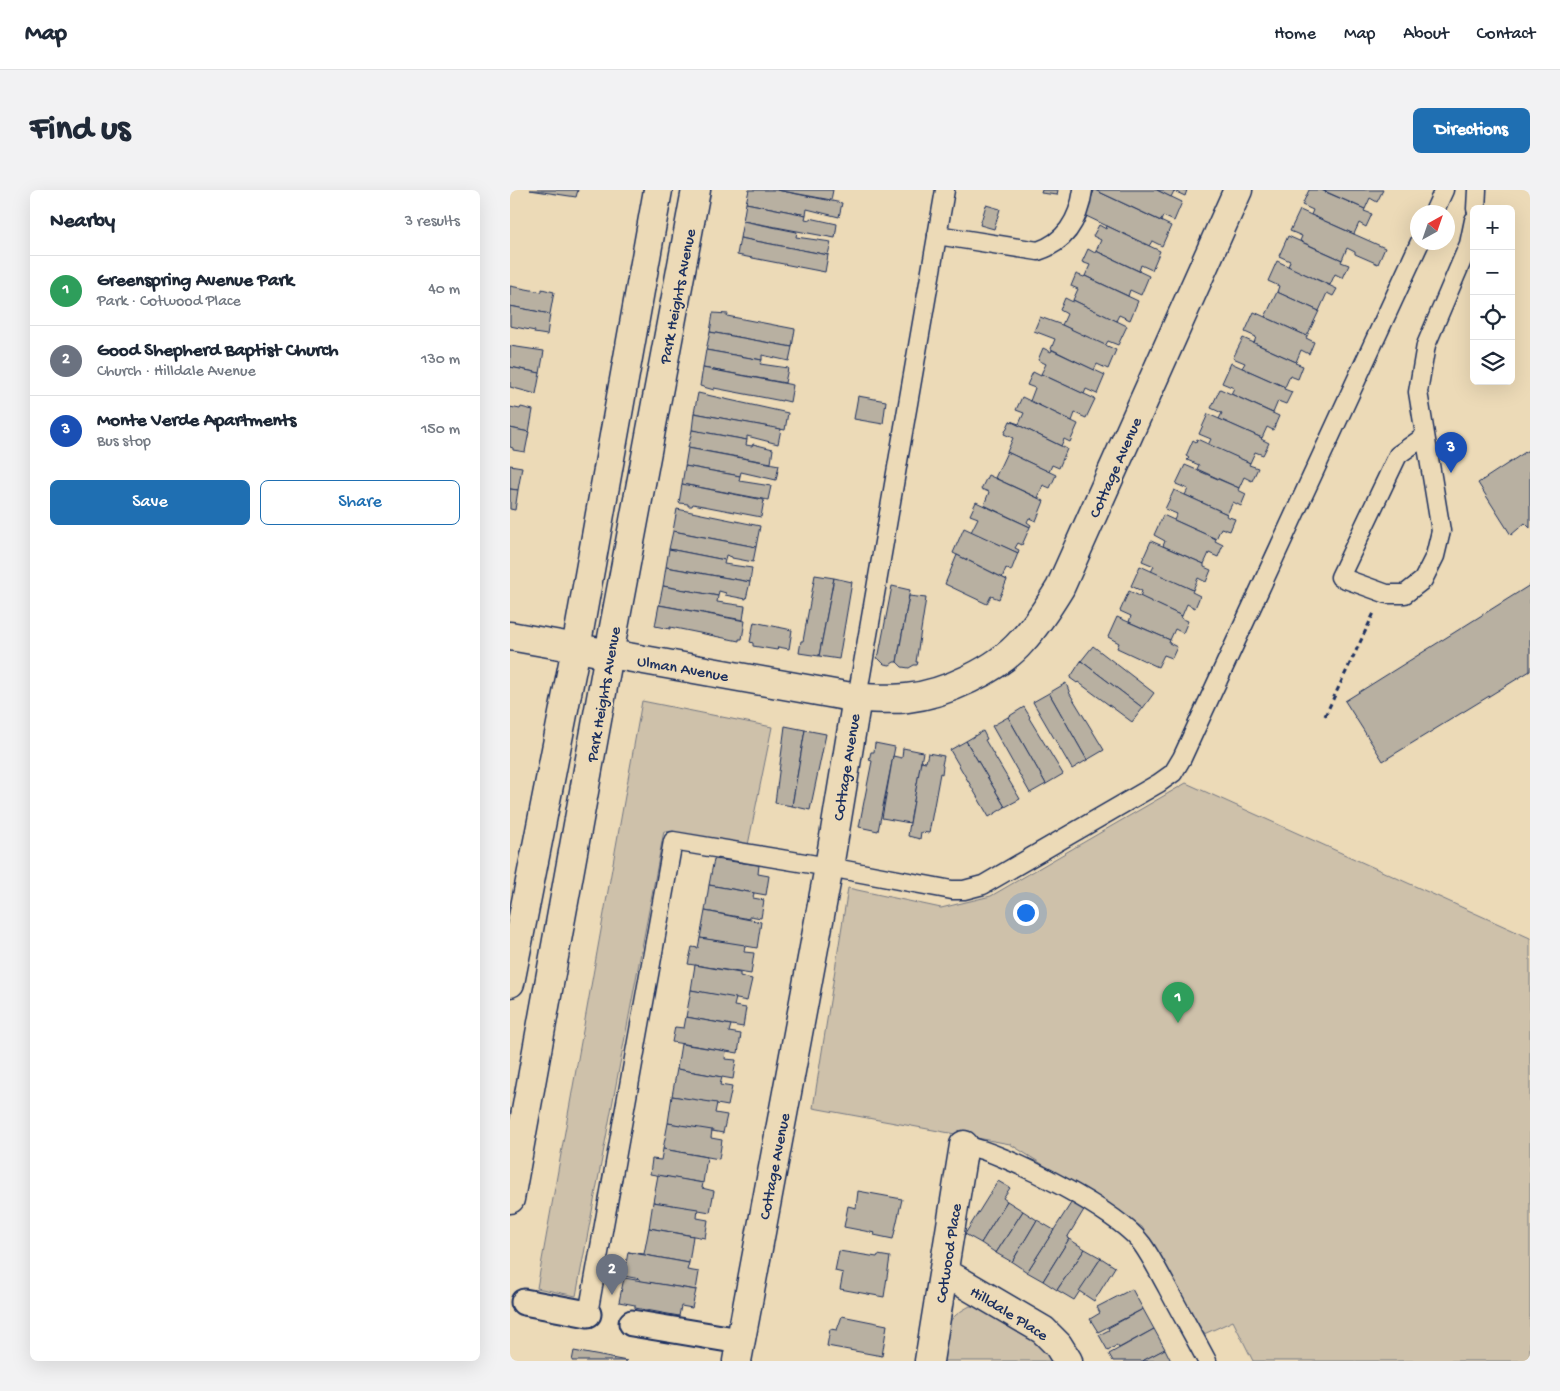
<!DOCTYPE html>
<meta charset="utf-8">
<style>
body{margin:0;font-family:"Gochi Hand",sans-serif;background:#f2f2f3;color:#1f2937}
.controls{position:absolute;right:15px;top:15px;display:grid;overflow:hidden;border-radius:8px;box-shadow:0 5px 20px #0002}
.controls button{width:45px;height:45px;display:grid;place-items:center;padding:0;border:0;border-bottom:1px solid #e0e1e3;background:#fff;color:#1f2937;font:25px sans-serif}
.compass{position:absolute;left:900px;top:15px;width:45px;height:45px;border-radius:50%;background:#fff;box-shadow:0 5px 20px #0002;rotate:40deg}
.you{position:absolute;left:515px;top:722px;width:18px;height:18px;margin:-12px;border:4px solid #fff;border-radius:50%;background:#1a73e8;box-shadow:0 0 0 8px #1a73e833}
.badge{display:grid;place-items:center;width:32px;height:32px;border-radius:50%;background:#1f6fb2;color:#fff;font-size:16px;font-weight:700}
.pin{position:absolute;translate:-50% -41px;filter:drop-shadow(0 1px 2px #0008)}
.pin::after{content:'';position:absolute;top:26px;width:18px;height:15px;background:inherit;clip-path:polygon(0 0,100% 0,50% 100%)}
.list{margin:0;padding:0;list-style:none}
h2{display:flex;justify-content:space-between;align-items:center;height:65px;margin:0;padding:0 20px;font-size:21px}
h2 small{font-size:16px;font-weight:400;color:#747a83}
.list li{display:grid;grid-template-columns:32px 1fr auto;gap:15px;align-items:center;box-sizing:border-box;height:70px;padding:0 20px;border-top:1px solid #e0e1e3}
.list b{display:block;font-size:19px;white-space:nowrap}
.list p{margin:0;font-size:16px;white-space:nowrap;color:#747a83}
.list em{font-size:16px;font-style:normal;color:#747a83}
.actions{display:flex;gap:10px;padding:15px 20px}
.actions a{flex:1;padding:11px 0;border:1px solid #1f6fb2;border-radius:8px;text-align:center;font-size:18px;color:#1f6fb2}
.actions .main{background:#1f6fb2;color:#fff}
.icon{flex:none;width:28px;height:28px;fill:none;stroke:currentColor;stroke-width:2;stroke-linecap:round;stroke-linejoin:round}
.map{position:relative;flex:none;width:1020px;height:1171px;overflow:hidden;border-radius:8px}
header{display:flex;align-items:center;gap:30px;box-sizing:border-box;height:70px;padding:0 25px;background:#fff;border-bottom:1px solid #e0e1e3}
header strong{font-size:24px}
nav{display:flex;gap:28px;margin-inline-start:auto;font-size:18px}
.intro{display:flex;align-items:center;justify-content:space-between;box-sizing:border-box;height:120px;padding:0 30px}
h1{margin:0;font-size:35px}
.button{padding:12px 22px;border-radius:8px;background:#1f6fb2;color:#fff;font-size:18px;font-weight:700}
main{display:flex;gap:30px;padding:0 30px}
aside{flex:1;background:#fff;border-radius:8px;box-shadow:0 5px 20px #0002}
.map>svg:first-child{display:block}
.green{fill:#cec1aa;stroke:#747884}
.building{fill:#b8b0a1;stroke:#1b2f5e}
.lines{fill:none;stroke-linecap:round;stroke-linejoin:round}
.service-casing{stroke:#1b2f5e;stroke-width:21}
.pedestrian-casing{stroke:#1b2f5e;stroke-width:29}
.minor-casing{stroke:#1b2f5e;stroke-width:31}
.secondary-casing{stroke:#1b2f5e;stroke-width:31}
.path{stroke:#1b2f5e;stroke-width:3;stroke-dasharray:5 4;stroke-linecap:butt}
.service{stroke:#ecdab7;stroke-width:18}
.pedestrian{stroke:#ecdab7;stroke-width:25}
.minor{stroke:#ecdab7;stroke-width:28}
.secondary{stroke:#ecdab7;stroke-width:28}
.labels{text-anchor:middle;stroke-width:4;stroke-linejoin:round;paint-order:stroke}
.street-label{font-size:16px;fill:#1b2f5e;stroke:#ecdab7}
</style>
<header>
<strong>Map</strong>
<nav><a>Home</a><a>Map</a><a>About</a><a>Contact</a></nav>
</header>
<div class="intro"><h1>Find us</h1><a class="button">Directions</a></div>
<main>
<aside>
<h2>Nearby<small>3 results</small></h2>
<ul class="list">
<li><span class="badge" style="background:#2e9e5b">1</span><div><b>Greenspring Avenue Park</b><p>Park · Cotwood Place</p></div><em>40 m</em></li>
<li><span class="badge" style="background:#6b7280">2</span><div><b>Good Shepherd Baptist Church</b><p>Church · Hilldale Avenue</p></div><em>130 m</em></li>
<li><span class="badge" style="background:#1a4fb4">3</span><div><b>Monte Verde Apartments</b><p>Bus stop</p></div><em>150 m</em></li>
</ul>
<div class="actions"><a class="main">Save</a><a>Share</a></div>
</aside>
<div class="map">
<svg width="1020" height="1171" viewBox="0 0 1020 1171">
<rect width="100%" height="100%" fill="#ecdab7"/>
<filter id="ink" filterUnits="userSpaceOnUse"><feTurbulence type="fractalNoise" baseFrequency=".02" numOctaves="2"/><feDisplacementMap in="SourceGraphic" scale="10" xChannelSelector="R" yChannelSelector="G"/><feConvolveMatrix kernelMatrix="1 2 1 2 8 2 1 2 1" color-interpolation-filters="sRGB"/></filter>
<g filter="url(#ink)">
<g class="green">
<path d="M132,511l130,26 -24,118 -84,-14 -88,465 -39,-8z"/>
<path d="M676,593l344,155v423h-277l-20,-40 -29,13 -62,-107 -132,-83 -197,-36 35,-220 93,20 50,-12z"/>
<path d="M460,1116l11,1 63,37 14,17h-118c5,-28 1,-40 30,-55z"/>
</g>
<g class="building">
<path d="M20,0h48l-2,7z"/>
<path d="M239,0h28l65,13 -3,14 -32,-8 -1,6 -60,-12z"/>
<path d="M267,0h56l-2,10z"/>
<path d="M532,0h16l-1,5 -16,-2z"/>
<path d="M583,0h2l76,36 -9,20 -10,-5 -3,5 -65,-31 10,-24z"/>
<path d="M585,0h62l25,12 -8,19 -11,-5 -2,5z"/>
<path d="M647,0h30l-2,6 -11,-5 -3,6z"/>
<path d="M799,0h12l44,19 -1,2 8,3 -6,13 -7,-4 -5,11 -43,-19 2,-5 -11,-5z"/>
<path d="M812,0h61l-6,12 -7,-4 -5,11z"/>
<path d="M236,13l60,12 -1,4 5,1v-2l27,6 -2,14 -92,-17z"/>
<path d="M476,15l14,4 -6,20 -14,-4z"/>
<path d="M790,20l85,38 -7,16 -23,-10v-2l-8,-4 -5,12 -42,-19 2,-5 -12,-5z"/>
<path d="M233,31l54,11 -1,5 35,5 -3,13 -88,-17z"/>
<path d="M589,35l7,4 1,-3 53,25 -8,19 -11,-5 -2,6 -43,-20 5,-11 -8,-4z"/>
<path d="M778,46l54,24 -1,2 8,3 -6,13 -8,-4 -5,11 -42,-18 2,-6 -11,-5z"/>
<path d="M230,48l88,17 -3,17 -88,-17z"/>
<path d="M578,59l7,4 1,-2 53,25 -8,19 -11,-5 -2,6 -43,-20 5,-11 -8,-3z"/>
<path d="M767,71l60,28 -4,7 -6,-3 -8,18 -42,-19 2,-6 -11,-5z"/>
<path d="M566,84l8,3 1,-1 53,25 -8,19 -11,-5 -3,6 -43,-21 5,-11 -7,-3z"/>
<path d="M0,96l32,6v-3l12,3 -4,22 -40,-8z"/>
<path d="M767,102l42,19 -12,25 -42,-19z"/>
<path d="M555,108l8,4v-2l54,26 -9,19 -10,-4 -3,5 -43,-21 5,-11 -7,-4z"/>
<path d="M0,116l40,8 -3,21 -13,-2 1,-2 -25,-5z"/>
<path d="M744,122l53,24 -1,2 8,4 -5,12 -8,-4 -5,12 -42,-19 2,-6 -11,-5z"/>
<path d="M203,123l15,1 -1,2 68,13 -3,18 -82,-15z"/>
<path d="M530,127l22,8 54,25 -8,19 -11,-5 -3,6 -43,-21 4,-10 -21,-8z"/>
<path d="M200,142l82,15 -3,14 -27,-6v5l-56,-10z"/>
<path d="M733,148l53,24 -1,1 8,3 -5,13 -8,-3 -5,11 -43,-19 3,-5 -12,-5z"/>
<path d="M0,156l34,5 -4,22 -30,-6z"/>
<path d="M533,158l8,4 1,-2 53,25 -8,19 -11,-5 -2,5 -43,-20 5,-10 -8,-4z"/>
<path d="M196,160l56,10 -2,4 28,4 -3,15 -82,-15z"/>
<path d="M721,173l54,24 -1,2 8,3 -6,12 -8,-3 -5,12 -42,-19 3,-6 -12,-5z"/>
<path d="M0,177l30,6 -4,21 -26,-7z"/>
<path d="M193,178l90,17 -3,17 -8,-2v1l-68,-13v2l-14,-4z"/>
<path d="M523,182l8,4v-2l54,25 -9,19 -11,-5 -3,8 -42,-20 5,-13 -8,-3z"/>
<path d="M710,199l59,27 -6,14 -6,-3 -5,11 -43,-19 3,-6 -11,-5z"/>
<path d="M188,203l90,20 -3,17 -91,-17z"/>
<path d="M348,206l28,5 -3,23 -29,-5z"/>
<path d="M512,207l56,27 -8,18 -6,-3 -3,7 -51,-25 9,3 5,-11 -8,-3z"/>
<path d="M0,217l10,2 1,-2 12,3 -4,22 -19,-4z"/>
<path d="M184,223l87,16 -3,15 -31,-8v4l-55,-10z"/>
<path d="M698,224l54,24 -1,1 8,4 -6,12 -8,-3 -5,11 -42,-18 3,-6 -12,-5z"/>
<path d="M500,231l57,28 -8,19 -7,-3 -3,7 -42,-20 6,-14 -9,-4z"/>
<path d="M0,238l19,4 -4,20 -12,-2v-2l-3,-1z"/>
<path d="M182,240l55,10 -1,5 6,1 1,-2 20,5 -2,14 -83,-15z"/>
<path d="M687,249l53,24 -1,2 9,3 -6,13 -8,-4 -5,11 -42,-19 2,-4 -12,-5 2,-2 -3,-2 7,-16 3,2z"/>
<path d="M178,258l91,17 -3,15 -35,-8 -1,4 -55,-10z"/>
<path d="M1020,259v79l-5,-5 -14,12 -33,-52z"/>
<path d="M497,262l49,23 -6,13 -7,-3 -5,13 -43,-20z"/>
<path d="M0,275l12,2 -4,23 -8,-1z"/>
<path d="M675,275l54,23 -1,2 8,4 -5,12 -8,-4 -6,12 -42,-19 3,-6 -12,-5z"/>
<path d="M175,276l55,10 -1,5 32,5 -3,14 -86,-16z"/>
<path d="M478,285l56,26 -8,20 -7,-3 -2,4 4,3 -1,2 -46,-22 5,-13 -8,-3z"/>
<path d="M172,294l82,16 -3,17 -68,-13 -1,2h-4v-2l-9,-1z"/>
<path d="M0,299l8,1 -3,20 -5,-1z"/>
<path d="M664,300l53,24 -1,2 9,3 -5,12 -9,-3 -5,11 -42,-19 3,-6 -12,-5z"/>
<path d="M466,312l54,25 -8,18 -4,-2 -3,5 4,2 -1,3 -47,-21 7,-14 -8,-3z"/>
<path d="M167,319l83,17 -4,21 -83,-16z"/>
<path d="M653,325l53,24 -1,2 8,4 -5,12 -9,-4 -5,11 -41,-18 2,-5 -11,-6z"/>
<path d="M454,338l54,25 -7,18 -5,-3 -4,10 5,2 -54,-27z"/>
<path d="M163,341l83,16 -3,15 -21,-4v-1l-6,-2 -1,5 -56,-11z"/>
<path d="M641,351l53,23v3l7,3 -5,12 -8,-4 -5,12 -42,-18 3,-6 -12,-5z"/>
<path d="M159,359l56,11 -1,4 28,4 -2,14 -84,-15z"/>
<path d="M447,365l50,25 -8,19 -8,-3 -4,8 -42,-20z"/>
<path d="M630,376l53,24 -1,2 8,4 -5,12 -8,-4 -5,12 -42,-19 2,-6 -11,-5z"/>
<path d="M156,377l84,15 -4,17 -21,-4 1,-2 -7,-2 -1,5 -55,-10z"/>
<path d="M305,385l19,3 -15,78 -20,-3 2,-12h2z"/>
<path d="M324,388l18,4 -13,77 -20,-3z"/>
<path d="M1020,395v86l-147,90 -38,-60z"/>
<path d="M153,396l55,10 -1,6 28,4 -2,14 -84,-15z"/>
<path d="M382,396l18,4 -13,72h-3l-4,3 -6,-1 -5,-5 -3,-1 3,-4z"/>
<path d="M619,401l53,25 -1,2 7,3 -5,12 -8,-4 -5,11 -41,-18 2,-6 -11,-5z"/>
<path d="M399,406l17,2 -10,64h2l-1,3h-3l-5,3 -7,-1 -5,-5z"/>
<path d="M149,415l86,16 -3,18h-3v2l-69,-14v2l-15,-3z"/>
<path d="M607,427l53,23 -1,3 8,4 -5,11 -8,-3 -6,12 -41,-19 2,-5 -11,-6z"/>
<path d="M244,432l38,8 -3,19 -11,-2 -1,3 -24,-4v-3l-3,-1z"/>
<path d="M583,456l61,47 -11,15 -62,-47z"/>
<path d="M571,471l62,47 -11,14 -54,-40 -1,1 -7,-5z"/>
<path d="M556,493l4,11 34,56 -17,10 -38,-67z"/>
<path d="M539,503l38,67 -15,9 -39,-67z"/>
<path d="M514,517l6,10 -1,1 34,56 -17,10 -38,-67z"/>
<path d="M498,527l38,67 -16,9 -38,-67z"/>
<path d="M275,536l20,4 -13,76 -17,-3z"/>
<path d="M295,540l21,4 -16,76 -18,-4z"/>
<path d="M473,541l4,8 -2,1 35,59 -15,8 -39,-66z"/>
<path d="M456,551l39,66 -16,10 -39,-67z"/>
<path d="M365,553l20,4 -17,84 -19,-4 13,-66 -3,-1 2,-8h3z"/>
<path d="M393,558l20,4 -13,71 -28,-5 11,-62 9,2z"/>
<path d="M418,563l16,3 -2,9 1,1 -1,8 -2,-1 -11,60 -8,-1 -1,7 -12,-3 1,-7 12,-68 5,1z"/>
<path d="M204,669l45,6 -1,9 11,2 -3,19 -57,-10z"/>
<path d="M199,695l45,8 -1,5 11,2 -3,18 -11,-2v3l-45,-8z"/>
<path d="M195,721l56,11 -4,26 -57,-10z"/>
<path d="M190,748l45,7 -1,7 10,1 -3,21 -63,-10 4,-17 6,1z"/>
<path d="M185,775l45,8v3l12,3 -5,22 -56,-11z"/>
<path d="M181,800l45,8 -2,8 12,2 -3,19 -57,-10z"/>
<path d="M176,827l45,8 -2,7 12,2 -3,19 -66,-11 3,-15 9,1z"/>
<path d="M171,854l45,7 -1,8 11,1 -3,19 -56,-10z"/>
<path d="M167,879l45,8 -2,8 12,2 -4,19 -56,-10z"/>
<path d="M162,906l45,7 -2,10 12,2 -4,18 -55,-10z"/>
<path d="M158,933l44,7 -1,8 11,2 -3,19 -56,-10z"/>
<path d="M153,959l44,8 -4,26 -53,-9 2,-15 9,1z"/>
<path d="M148,985l45,8 -1,5 12,3 -4,21 -57,-10z"/>
<path d="M488,991l12,7 -7,10 4,3 -26,42 -16,-9z"/>
<path d="M348,1001l44,8 -9,40 -19,-4 1,-2 -31,-6 4,-21 8,2z"/>
<path d="M563,1010l12,8 -18,30 2,1 -26,42 -16,-9z"/>
<path d="M497,1011l16,10 -27,42 -15,-10z"/>
<path d="M143,1012l45,7 -1,9 11,2 -3,18 -56,-10z"/>
<path d="M513,1021l14,9 -25,42 -16,-9z"/>
<path d="M527,1030l17,10 -27,42 -15,-10z"/>
<path d="M139,1038l44,8 -4,27 -61,-11 16,2z"/>
<path d="M559,1049l16,10 -28,41 -14,-9z"/>
<path d="M575,1059l16,9 -27,42 -17,-10z"/>
<path d="M329,1061l38,6 1,-2 12,2 -6,40 -44,-8 3,-16 -8,-2z"/>
<path d="M118,1062l61,11 -2,7 12,2 -3,18 -56,-9v-2l-16,-3z"/>
<path d="M591,1068l14,9 -21,34 -15,-10z"/>
<path d="M114,1088l72,12 -4,18 -11,-2 -2,10 -44,-8v-3l-16,-3z"/>
<path d="M622,1099l11,20 -45,23 -8,-13 10,-6 -3,-6z"/>
<path d="M633,1119l11,20 -35,19 -2,-3 -9,6 -9,-16 10,-5 -1,-2z"/>
<path d="M332,1126l45,9 -5,31 -55,-10 3,-17 7,1z"/>
<path d="M644,1139l11,20 -22,12h-30l-4,-7z"/>
<path d="M655,1159l6,12h-28l1,-1z"/>
<path d="M64,1161l53,10h-55z"/>
</g>
<g class="lines">
<g class="service-casing">
<g id="service">
<path d="M966,19l1,-19"/>
<path d="M924,22l10,-22"/>
<path d="M427,45l101,16c28,-9 41,-32 45,-61"/>
<path d="M915,246l-27,19 -58,122 47,17h18l18,-14 12,-24 6,-25 -23,-139 8,-47 43,-101 5,-24"/>
<path d="M347,508l88,-508"/>
<path d="M454,955c42,8 154,66 178,99 10,14 17,29 25,43 13,25 27,49 40,74"/>
<path d="M78,1124l85,-473 156,26 123,23h12l19,-5 176,-102 14,-10 9,-15 238,-516"/>
</g>
</g>
<g class="pedestrian-casing">
<g id="pedestrian">
<path d="M14,1112l64,12"/>
<path d="M122,1133l108,18"/>
</g>
</g>
<g class="minor-casing">
<g id="minor">
<path d="M0,446l347,62c16,0 33,2 50,0 38,-4 90,-28 115,-57 15,-16 27,-35 38,-53l178,-398"/>
<path d="M434,1082l99,58 15,15 10,16"/>
<path d="M227,1171l92,-494 28,-169"/>
<path d="M419,1171l35,-216"/>
</g>
</g>
<g class="secondary-casing">
<g id="secondary">
<path d="M0,793l66,-335 82,-458"/>
<path d="M0,1009l99,-545 87,-464"/>
</g>
</g>
<path class="path" d="M815,526l49,-103"/>
<use href="#service" class="service"/>
<use href="#pedestrian" class="pedestrian"/>
<use href="#minor" class="minor"/>
<use href="#secondary" class="secondary"/>
</g>
</g>
<g class="labels">
<g class="street-label">
<text transform="translate(166 106) rotate(-79)" y="6">Park Heights Avenue</text>
<text transform="translate(604 277) rotate(-66)" y="6">Cottage Avenue</text>
<text transform="translate(173 477) rotate(10)" y="6">Ulman Avenue</text>
<text transform="translate(92 504) rotate(-80)" y="6">Park Heights Avenue</text>
<text transform="translate(335 577) rotate(-81)" y="6">Cottage Avenue</text>
<text transform="translate(263 976) rotate(-79)" y="6">Cottage Avenue</text>
<text transform="translate(437 1063) rotate(-81)" y="6">Cotwood Place</text>
<text transform="translate(500 1122) rotate(32)" y="6">Hilldale Place</text>
</g>
</g>
</svg>
<div class="controls">
<button>+</button>
<button>−</button>
<button><svg class="icon" aria-label="locate" viewBox="0 0 24 24"><circle cx="12" cy="12" r="6"/><path d="M12 2v4M12 18v4M2 12h4M18 12h4"/></svg></button>
<button><svg class="icon" aria-label="layers" viewBox="0 0 24 24"><path d="M12 4l9 5-9 5-9-5zM3 14l9 5 9-5"/></svg></button>
</div>
<svg class="compass" viewBox="-18 -18 36 36"><path d="M0-13l5 13h-10z" fill="#e53935"/><path d="M0 13l5-13h-10z" fill="#747a83"/></svg>
<div class="you"></div>
<div class="pin badge" style="left:668px;top:833px;background:#2e9e5b">1</div>
<div class="pin badge" style="left:102px;top:1105px;background:#6b7280">2</div>
<div class="pin badge" style="left:941px;top:283px;background:#1a4fb4">3</div>
</div>
</main>
